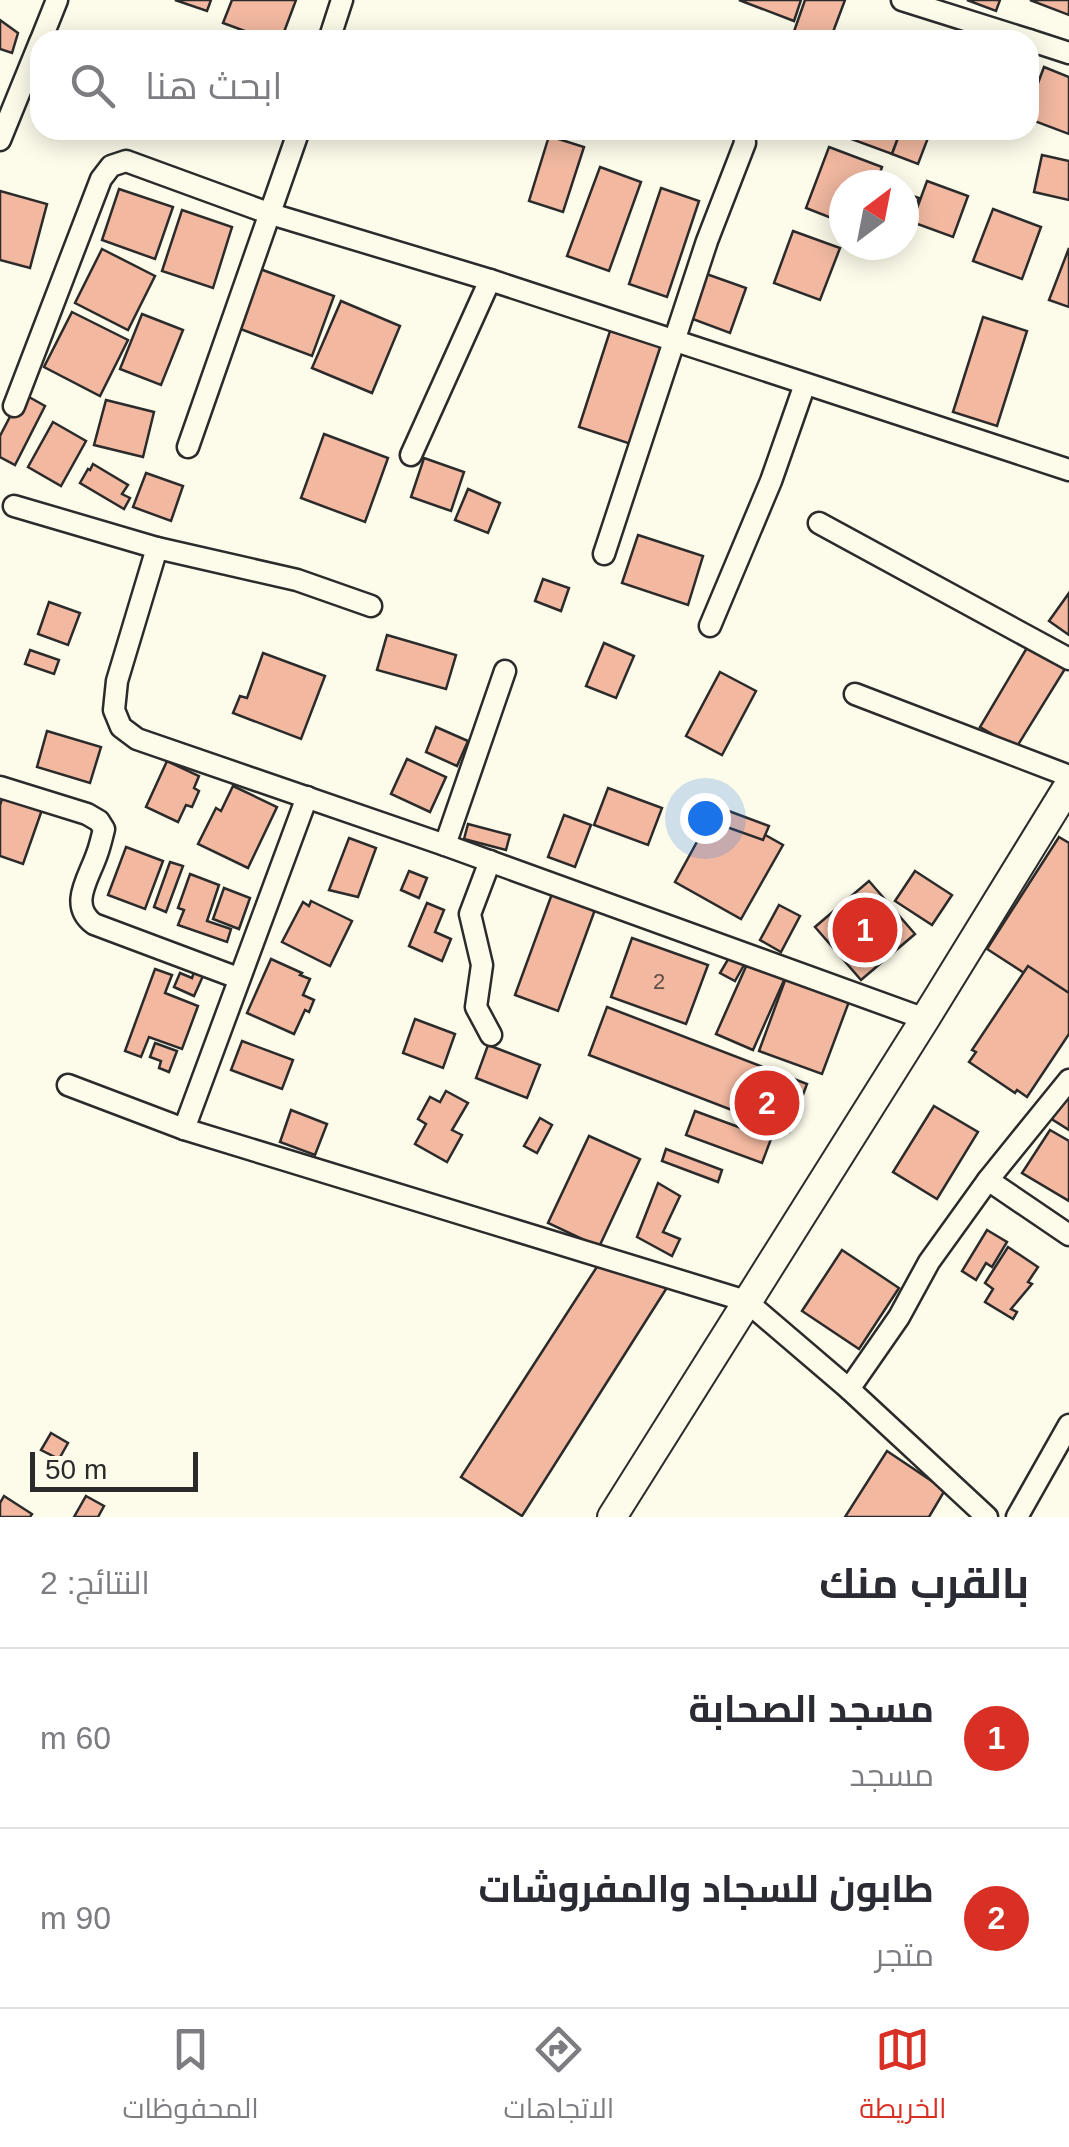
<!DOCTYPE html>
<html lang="ar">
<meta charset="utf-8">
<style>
body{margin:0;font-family:Helvetica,Cairo,sans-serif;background:#f2f2f3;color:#2b2b33;direction:rtl}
.compass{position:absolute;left:829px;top:170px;width:90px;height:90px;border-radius:50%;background:#fff;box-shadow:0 5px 25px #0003;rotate:32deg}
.scale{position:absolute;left:30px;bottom:25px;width:168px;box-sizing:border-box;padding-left:10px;border:5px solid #2b2b2b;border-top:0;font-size:28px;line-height:35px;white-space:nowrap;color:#2b2b2b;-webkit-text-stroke:8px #fdfbea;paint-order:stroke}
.you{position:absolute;left:705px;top:818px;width:35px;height:35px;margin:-25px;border:8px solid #fff;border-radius:50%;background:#1a73e8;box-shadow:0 0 0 15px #1a73e833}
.badge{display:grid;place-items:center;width:65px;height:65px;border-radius:50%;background:#d93025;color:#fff;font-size:32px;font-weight:700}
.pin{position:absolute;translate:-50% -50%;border:5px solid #fff;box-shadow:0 2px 10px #0006}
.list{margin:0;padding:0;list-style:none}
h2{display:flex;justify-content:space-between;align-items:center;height:130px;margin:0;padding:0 40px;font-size:42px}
h2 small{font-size:32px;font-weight:400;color:#7c7c81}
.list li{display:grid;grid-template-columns:65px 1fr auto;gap:30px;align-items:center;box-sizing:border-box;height:180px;padding:0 40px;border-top:2px solid #e1e1e2}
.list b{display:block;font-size:38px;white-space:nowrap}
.list p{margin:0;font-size:32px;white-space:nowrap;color:#7c7c81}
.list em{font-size:32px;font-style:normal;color:#7c7c81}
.icon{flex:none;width:55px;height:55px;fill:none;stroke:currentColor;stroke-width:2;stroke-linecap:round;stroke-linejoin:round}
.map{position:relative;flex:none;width:1069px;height:1517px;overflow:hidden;direction:ltr}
.search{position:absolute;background:#fff;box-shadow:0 5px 25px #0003;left:30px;right:30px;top:30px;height:110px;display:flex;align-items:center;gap:25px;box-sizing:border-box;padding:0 35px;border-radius:30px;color:#7c7c81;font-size:38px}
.sheet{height:490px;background:#fff}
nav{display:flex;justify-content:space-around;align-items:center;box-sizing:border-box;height:140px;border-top:2px solid #e1e1e2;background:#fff;font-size:28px;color:#7c7c81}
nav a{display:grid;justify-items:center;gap:5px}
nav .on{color:#d93025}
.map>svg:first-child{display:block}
.building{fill:#f2b8a0;stroke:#2b2b2b;stroke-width:2.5}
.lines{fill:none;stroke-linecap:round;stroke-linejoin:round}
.street-casing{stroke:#2b2b2b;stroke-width:25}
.secondary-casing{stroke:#2b2b2b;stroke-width:32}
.street{stroke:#fdfbea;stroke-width:20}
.secondary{stroke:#fdfbea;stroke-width:28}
.labels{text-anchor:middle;stroke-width:8;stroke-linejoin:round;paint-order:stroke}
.number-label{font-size:22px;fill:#5d4e48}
</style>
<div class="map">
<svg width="1069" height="1517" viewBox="0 0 1069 1517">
<rect width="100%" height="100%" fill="#fdfbea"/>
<g class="building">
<path d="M175,0h36l-4,11z"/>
<path d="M232,0h64l-15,40h-12l-46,-17z"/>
<path d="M739,0h62l-7,21z"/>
<path d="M805,0h40l-15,40h-39z"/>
<path d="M967,0h33l-4,11z"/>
<path d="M1030,0h39v15z"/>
<path d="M0,20l18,13 -6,20 -12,-4z"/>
<path d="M1044,67l25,10v57l-40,-15v-12z"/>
<path d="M827,130h74l-9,24z"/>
<path d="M901,130h30l-13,34 -26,-10z"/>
<path d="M549,136l35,11 -21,65 -34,-11z"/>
<path d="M829,147l53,20 -6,18h-32v38l-38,-15z"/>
<path d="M1042,155l27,6v39l-35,-8z"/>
<path d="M600,167l41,15 -32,89 -42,-15z"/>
<path d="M927,181l41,15 -15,41 -41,-15z"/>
<path d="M661,188l38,13 -32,96 -38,-13z"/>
<path d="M119,189l54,18 -18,52 -53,-19z"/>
<path d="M0,191l47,13 -17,64 -30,-8z"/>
<path d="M904,193l15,5 -14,38h-1z"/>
<path d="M993,209l48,18 -19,52 -49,-18z"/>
<path d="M182,210l50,17 -19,61 -51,-17z"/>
<path d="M793,231l47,17 -20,52 -46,-17z"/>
<path d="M1069,248v59l-20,-7z"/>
<path d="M102,249l53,27 -27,54 -53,-27z"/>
<path d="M260,269l74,27 -22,60 -74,-28z"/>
<path d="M698,271l48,17 -16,45 -48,-18z"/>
<path d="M341,301l59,25 -28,67 -60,-25z"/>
<path d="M72,312l56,28 -28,56 -56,-29z"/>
<path d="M142,314l41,16 -22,55 -41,-16z"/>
<path d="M983,317l44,14 -30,95 -44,-14z"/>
<path d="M610,331l58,18 -31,97 -58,-19z"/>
<path d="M29,397l16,9 -30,59 -15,-8v-21l15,-29 7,4z"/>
<path d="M106,400l48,12 -11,45 -49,-12z"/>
<path d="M53,422l33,19 -25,45 -33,-19z"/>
<path d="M324,434l64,24 -23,64 -64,-24z"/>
<path d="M424,458l40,14 -13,39 -40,-14z"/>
<path d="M93,464l35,21 -6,9 8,4 -6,11 -44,-26 8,-14 2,1z"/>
<path d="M146,473l37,13 -12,35 -38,-14z"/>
<path d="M468,489l32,14 -12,30 -33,-13z"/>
<path d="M638,535l65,21 -15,49 -66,-22z"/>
<path d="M543,579l26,9 -8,23 -26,-10z"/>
<path d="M1069,593v42l-20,-14z"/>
<path d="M49,602l31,11 -12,32 -30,-11z"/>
<path d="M387,635l69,20 -10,34 -69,-19z"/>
<path d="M1031,641l37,23 -52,84 -36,-21z"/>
<path d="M604,643l30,13 -18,42 -30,-12z"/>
<path d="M30,650l29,10 -5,14 -29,-10z"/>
<path d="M263,653l62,23 -24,63 -68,-26 7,-17 7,2z"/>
<path d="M720,672l36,19 -34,64 -36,-19z"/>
<path d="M436,727l32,14 -11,25 -31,-14z"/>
<path d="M47,731l54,16 -11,36 -53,-16z"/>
<path d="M407,759l39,18 -16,35 -39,-18z"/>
<path d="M167,761l32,15 -5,12 5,3 -7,16 -6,-2 -8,17 -32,-15z"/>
<path d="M233,786l44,21 -29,61 -50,-24 18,-36 5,3z"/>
<path d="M608,788l54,20 -14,37 -54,-20z"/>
<path d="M4,793l39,14 -20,57 -23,-8v-51z"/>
<path d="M716,807l67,38 -42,74 -66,-37z"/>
<path d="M726,810l43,16 -6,14 -42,-15z"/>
<path d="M564,815l27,10 -16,42 -27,-10z"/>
<path d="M468,824l42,11 -4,15 -42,-11z"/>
<path d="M1059,837l10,6v159l-82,-53z"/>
<path d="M349,838l27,10 -18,49 -29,-7z"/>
<path d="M126,847l37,14 -18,48 -37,-14z"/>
<path d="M170,862l13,4 -17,46 -12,-5z"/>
<path d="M409,871l18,7 -8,20 -18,-8z"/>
<path d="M915,871l37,24 -20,30 -37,-24z"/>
<path d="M190,874l29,11 -12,36 24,8 -4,13 -49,-17 6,-15 -6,-2z"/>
<path d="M869,881l46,53 -54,46 -46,-53z"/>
<path d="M224,888l26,10 -11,31 -26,-10z"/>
<path d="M553,891l43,16 -38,104 -43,-16z"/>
<path d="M311,901l41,20 -22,45 -48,-24 21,-40 6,4z"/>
<path d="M427,903l17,7 -9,22 16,7 -9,22 -33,-15z"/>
<path d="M779,905l21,11 -19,36 -21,-12z"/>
<path d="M632,938l76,27 -22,59 -75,-27z"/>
<path d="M730,956l14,9 -9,16 -15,-8z"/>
<path d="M271,959l31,14 -2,2 10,4 -7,16 11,5 -5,12 -4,-2 -11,24 -47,-21z"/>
<path d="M748,962l37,16 -32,72 -37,-16z"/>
<path d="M1028,966l41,27v41l-42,63 -10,-7 -2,3 -46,-31 7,-10 -4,-2z"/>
<path d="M155,969l17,6 -7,18 33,13 -16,43 -33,-12 -8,20 -16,-6z"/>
<path d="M194,972l9,4 -9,20 -20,-9 6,-14 12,5z"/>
<path d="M787,975l63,24 -28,75 -63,-23z"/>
<path d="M607,1007l200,77 -18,48 -200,-77z"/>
<path d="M415,1019l40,15 -12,34 -40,-15z"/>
<path d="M242,1041l51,19 -11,29 -51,-19z"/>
<path d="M155,1043l22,8 -8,21 -10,-4 2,-7 -11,-4z"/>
<path d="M488,1045l52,20 -13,33 -51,-20z"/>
<path d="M1069,1089v41l-19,-12z"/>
<path d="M446,1091l22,12 -16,27 10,5 -15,27 -32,-18 11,-20 -8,-5 12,-22 10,5z"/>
<path d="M934,1106l44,26 -41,67 -44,-27z"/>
<path d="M291,1110l36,14 -12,31 -35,-13z"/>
<path d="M695,1111l76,28 -9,24 -76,-28z"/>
<path d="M540,1118l12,7 -15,28 -13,-7z"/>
<path d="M1050,1130l19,11v60l-47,-28z"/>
<path d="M589,1136l51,23 -41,88 -51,-24z"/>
<path d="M666,1149l56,21 -4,12 -56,-21z"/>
<path d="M658,1183l22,13 -17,36 17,7 -8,17 -35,-19z"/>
<path d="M987,1230l20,12 -15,25 -6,-4 -10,17 -14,-9z"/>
<path d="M1008,1247l30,20 -10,15 4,2 -21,25 6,3 -4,7 -28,-17 8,-13 -8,-6z"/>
<path d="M842,1250l57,38 -40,61 -57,-38z"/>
<path d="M602,1259l66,27 -146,230 -61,-39z"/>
<path d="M51,1433l17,10 -9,16 -18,-9z"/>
<path d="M887,1451l58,39 -16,27h-84z"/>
<path d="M4,1496l28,18 -2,3h-30v-14z"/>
<path d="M86,1496l18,10 -6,11h-24z"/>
</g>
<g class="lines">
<g class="street-casing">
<g id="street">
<path d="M902,0l127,40"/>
<path d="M41,40l16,-40"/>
<path d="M329,40l13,-40"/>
<path d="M1029,40l40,13"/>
<path d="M0,140l40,-98"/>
<path d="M14,406l87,-227 10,-13 15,-5 145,53 219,66 579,190"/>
<path d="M188,447l111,-317"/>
<path d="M411,455l79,-175"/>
<path d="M14,506l143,42 -40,133 -3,29 7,17 16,12 308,106 480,174"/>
<path d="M819,523l250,136"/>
<path d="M157,548l140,32 74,26"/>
<path d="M604,554l103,-313 38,-98 -1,-13"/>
<path d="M710,626l61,-145 34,-97"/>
<path d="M855,694l214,82"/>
<path d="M0,787l87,27 12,7 5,8c-2,8 -4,17 -7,25 -8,24 -29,51 -3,70l144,54"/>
<path d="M445,845l60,-174"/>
<path d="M490,861l-20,53 12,51 -6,42 15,28"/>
<path d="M68,1085l116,44 562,172 103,88 138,128"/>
<path d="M184,1129l123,-332"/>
<path d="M988,1180l81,55"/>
<path d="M849,1389l50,-72 30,-55 59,-82 81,-100"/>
<path d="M1017,1517l52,-92"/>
</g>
</g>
<g class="secondary-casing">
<path id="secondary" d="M612,1517l313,-498 144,-234"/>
</g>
<use href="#street" class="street"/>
<use href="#secondary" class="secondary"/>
</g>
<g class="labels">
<g class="number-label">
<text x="659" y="989">2</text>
</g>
</g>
</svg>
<svg class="compass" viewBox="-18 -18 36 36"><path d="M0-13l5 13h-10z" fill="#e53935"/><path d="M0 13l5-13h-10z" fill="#7c7c81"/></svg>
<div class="scale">50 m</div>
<div class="you"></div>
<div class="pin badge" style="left:865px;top:930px">1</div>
<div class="pin badge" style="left:767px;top:1103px">2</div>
<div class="search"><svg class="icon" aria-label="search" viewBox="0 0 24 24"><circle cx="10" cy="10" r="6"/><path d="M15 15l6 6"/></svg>ابحث هنا</div>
</div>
<section class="sheet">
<h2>بالقرب منك<small>النتائج: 2</small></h2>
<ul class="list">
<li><span class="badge">1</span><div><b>مسجد الصحابة</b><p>مسجد</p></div><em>60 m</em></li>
<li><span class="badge">2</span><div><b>طابون للسجاد والمفروشات</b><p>متجر</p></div><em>90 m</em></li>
</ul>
</section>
<nav>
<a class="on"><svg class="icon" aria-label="map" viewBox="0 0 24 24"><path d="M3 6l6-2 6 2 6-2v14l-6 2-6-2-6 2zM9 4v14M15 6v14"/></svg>الخريطة</a>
<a><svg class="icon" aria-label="directions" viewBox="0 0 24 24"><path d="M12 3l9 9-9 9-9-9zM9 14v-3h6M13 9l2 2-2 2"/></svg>الاتجاهات</a>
<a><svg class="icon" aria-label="saved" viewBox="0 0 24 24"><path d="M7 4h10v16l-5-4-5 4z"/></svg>المحفوظات</a>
</nav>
